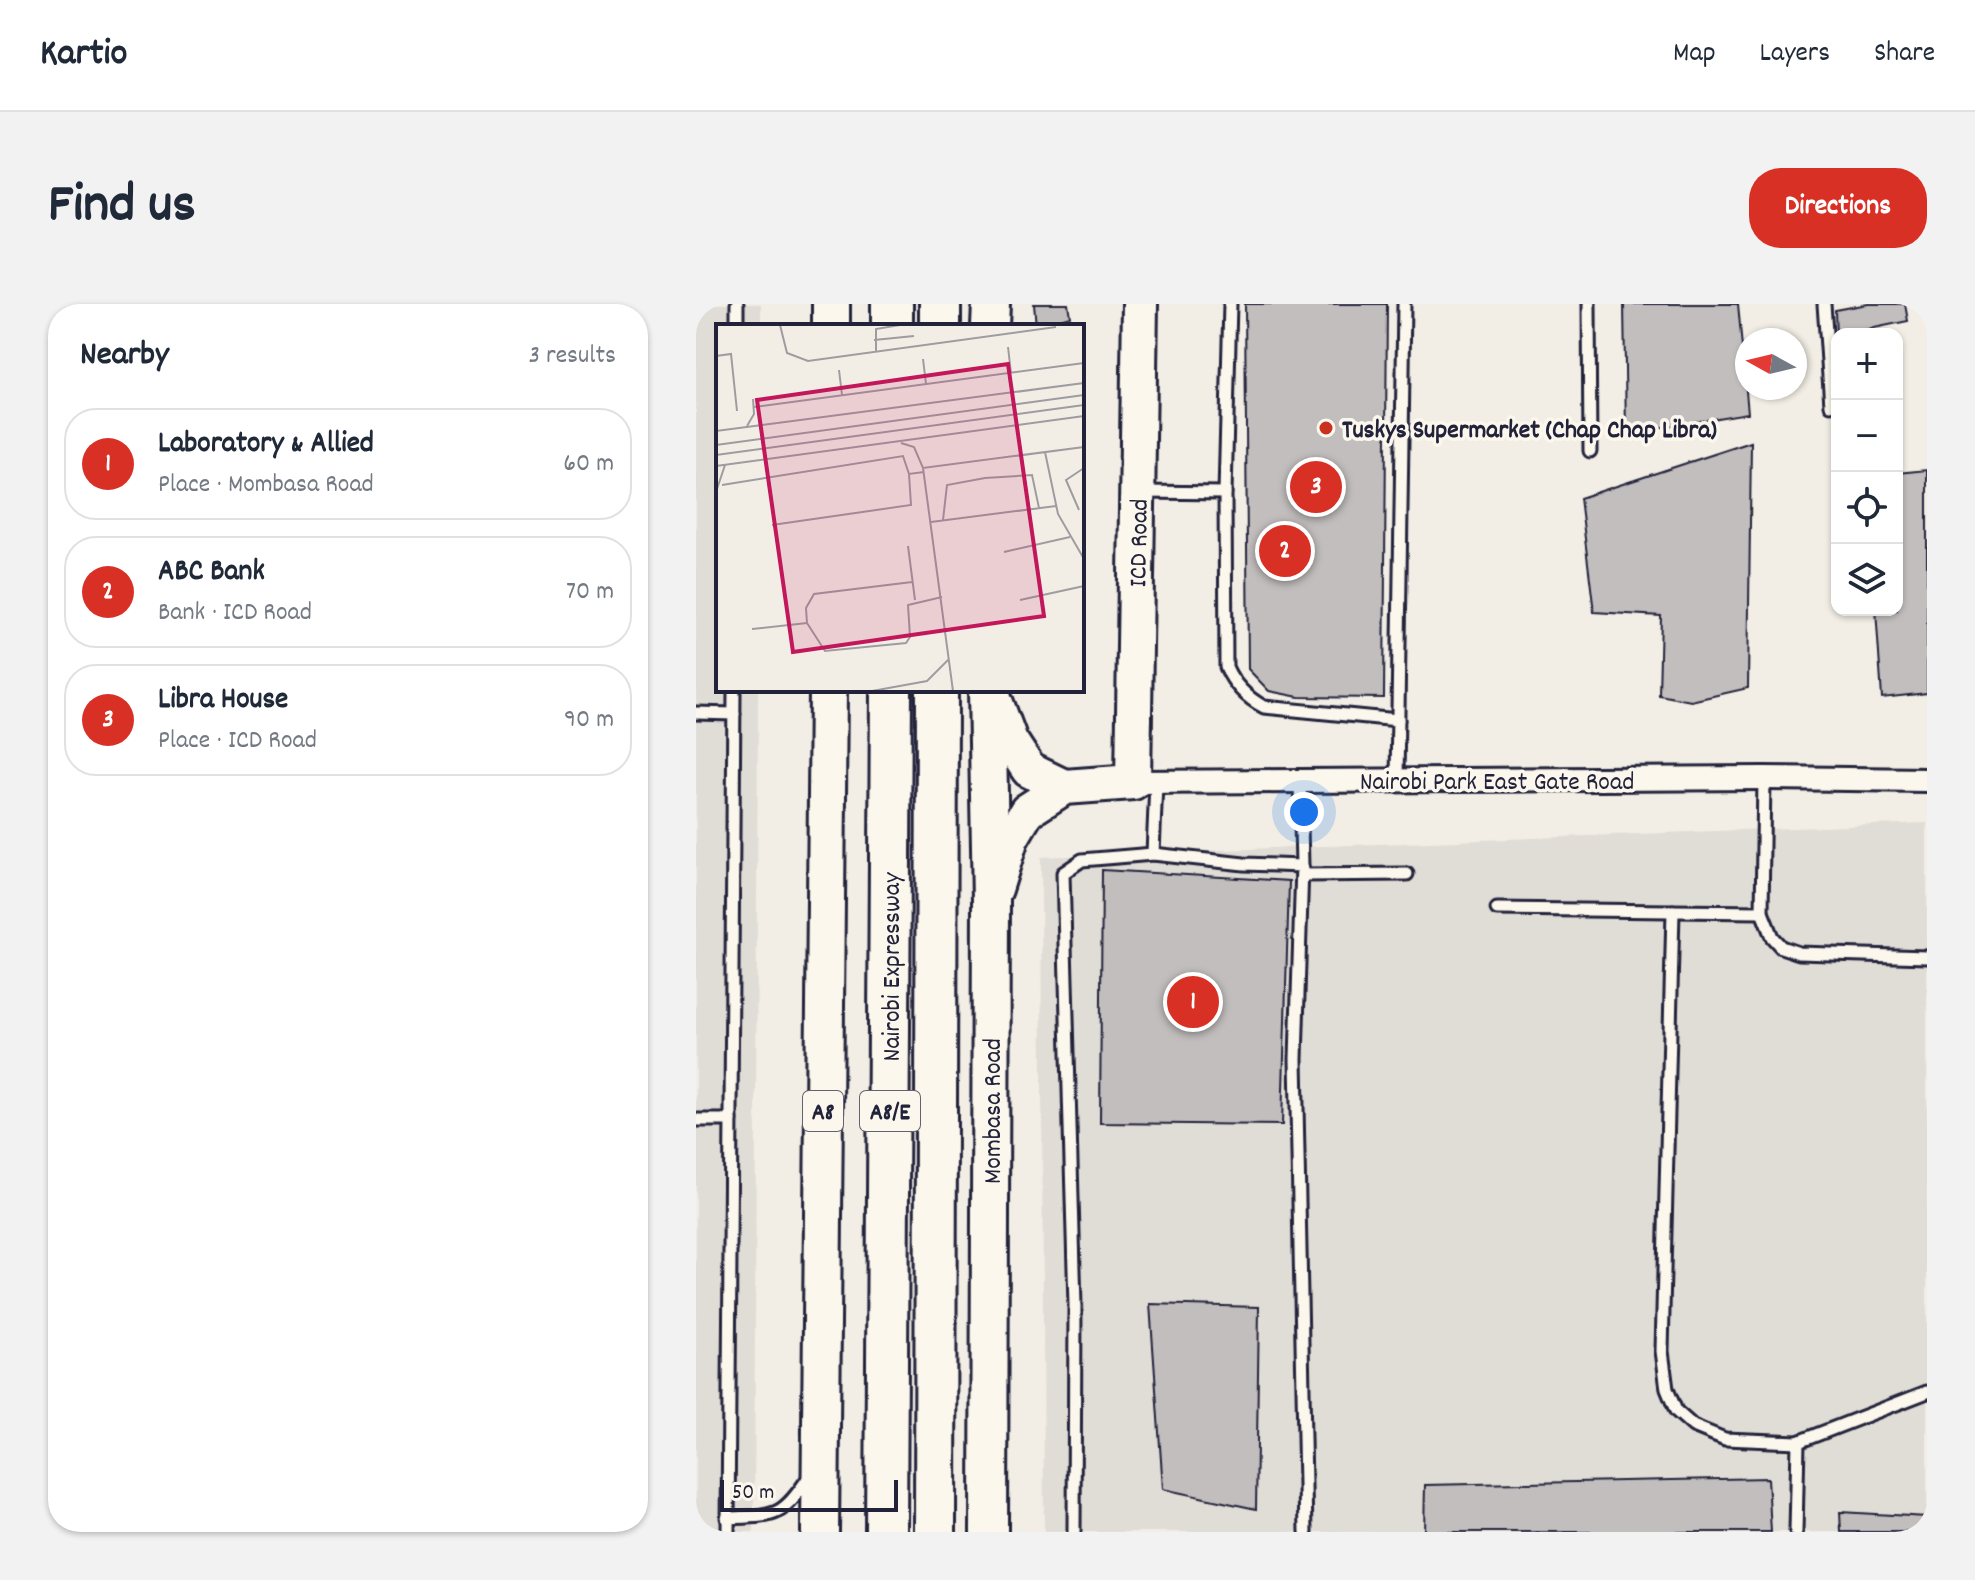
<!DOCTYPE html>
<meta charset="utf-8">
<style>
body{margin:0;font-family:Dekko,sans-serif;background:#f2f2f3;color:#1f2937}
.controls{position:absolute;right:24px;top:24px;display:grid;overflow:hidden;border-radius:16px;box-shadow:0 2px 6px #0004}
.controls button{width:72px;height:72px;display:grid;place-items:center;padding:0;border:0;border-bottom:2px solid #e0e1e3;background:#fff;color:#1f2937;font:40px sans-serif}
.compass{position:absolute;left:1039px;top:24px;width:72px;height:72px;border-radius:50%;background:#fff;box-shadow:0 2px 6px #0004;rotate:278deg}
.scale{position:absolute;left:24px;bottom:20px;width:178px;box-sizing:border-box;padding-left:8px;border:4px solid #22223b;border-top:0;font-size:22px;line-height:28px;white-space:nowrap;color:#22223b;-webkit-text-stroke:6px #fbf7ec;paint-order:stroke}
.you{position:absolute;left:608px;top:508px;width:28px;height:28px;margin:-20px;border:6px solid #fff;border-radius:50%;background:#1a73e8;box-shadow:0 0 0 12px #1a73e833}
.badge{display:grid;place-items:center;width:52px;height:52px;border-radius:50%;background:#d93025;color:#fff;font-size:26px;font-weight:700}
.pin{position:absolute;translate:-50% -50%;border:4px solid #fff;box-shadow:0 2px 8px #0006}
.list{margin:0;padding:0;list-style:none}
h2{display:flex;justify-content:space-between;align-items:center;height:104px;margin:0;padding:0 32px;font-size:34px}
h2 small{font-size:26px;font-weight:400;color:#747a83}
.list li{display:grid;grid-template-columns:52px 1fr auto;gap:24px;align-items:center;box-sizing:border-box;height:112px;margin:0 16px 16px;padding:0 16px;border:2px solid #e0e1e3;border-radius:32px}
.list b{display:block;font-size:30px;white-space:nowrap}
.list p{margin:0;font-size:26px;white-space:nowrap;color:#747a83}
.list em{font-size:26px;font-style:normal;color:#747a83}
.icon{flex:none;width:44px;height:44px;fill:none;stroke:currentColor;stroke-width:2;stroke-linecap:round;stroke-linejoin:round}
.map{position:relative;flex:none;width:1231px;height:1228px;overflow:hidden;border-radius:32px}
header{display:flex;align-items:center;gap:48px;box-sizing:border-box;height:112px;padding:0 40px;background:#fff;border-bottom:2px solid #e0e1e3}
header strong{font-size:38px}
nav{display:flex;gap:44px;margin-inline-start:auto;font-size:28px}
.intro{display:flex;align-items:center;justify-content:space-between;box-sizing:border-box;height:192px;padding:0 48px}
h1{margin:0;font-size:56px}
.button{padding:20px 36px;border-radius:32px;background:#d93025;color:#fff;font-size:28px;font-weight:700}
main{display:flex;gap:48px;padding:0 48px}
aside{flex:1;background:#fff;border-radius:32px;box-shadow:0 2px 6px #0004}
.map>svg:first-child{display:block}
.built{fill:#e0dcd6}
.building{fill:#c2bebe;stroke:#22223b;stroke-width:2}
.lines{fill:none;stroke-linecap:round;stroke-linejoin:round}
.service-casing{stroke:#22223b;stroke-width:17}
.minor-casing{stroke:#22223b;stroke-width:28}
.primary-casing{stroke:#22223b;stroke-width:40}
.trunk-casing{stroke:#22223b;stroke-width:42}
.motorway-casing{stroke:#22223b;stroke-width:46}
.service{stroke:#fbf7ec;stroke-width:11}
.minor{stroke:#fbf7ec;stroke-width:22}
.primary{stroke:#fbf7ec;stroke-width:34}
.trunk{stroke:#fbf7ec;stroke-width:36}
.motorway{stroke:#fbf7ec;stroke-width:40}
.poi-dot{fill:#c8321e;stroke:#fbf7ec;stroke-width:3}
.labels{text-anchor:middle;stroke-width:7;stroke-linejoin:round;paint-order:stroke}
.shield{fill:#fbf7ec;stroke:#636270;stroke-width:2}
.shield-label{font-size:24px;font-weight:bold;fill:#22223b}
.poi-label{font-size:26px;font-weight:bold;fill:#22223b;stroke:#fbf7ec;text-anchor:start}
.street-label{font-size:26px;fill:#22223b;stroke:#fbf7ec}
.inset-road{fill:none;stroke:#9f9ca1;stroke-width:2}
.view{fill:#c2185b;fill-opacity:0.15;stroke:#c2185b;stroke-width:4}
.inset-edge{fill:none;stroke:#22223b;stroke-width:4}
</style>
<header>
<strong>Kartio</strong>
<nav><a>Map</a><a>Layers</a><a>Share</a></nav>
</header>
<div class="intro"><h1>Find us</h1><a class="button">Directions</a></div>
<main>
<aside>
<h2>Nearby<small>3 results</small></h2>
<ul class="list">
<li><span class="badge">1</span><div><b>Laboratory &amp; Allied</b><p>Place · Mombasa Road</p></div><em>60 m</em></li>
<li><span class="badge">2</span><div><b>ABC Bank</b><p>Bank · ICD Road</p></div><em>70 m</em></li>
<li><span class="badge">3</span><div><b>Libra House</b><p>Place · ICD Road</p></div><em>90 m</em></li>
</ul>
</aside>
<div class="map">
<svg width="1231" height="1228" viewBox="0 0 1231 1228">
<rect width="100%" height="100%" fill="#f2eee5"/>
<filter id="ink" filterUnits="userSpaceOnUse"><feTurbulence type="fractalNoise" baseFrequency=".0125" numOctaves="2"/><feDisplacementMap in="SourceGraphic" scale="16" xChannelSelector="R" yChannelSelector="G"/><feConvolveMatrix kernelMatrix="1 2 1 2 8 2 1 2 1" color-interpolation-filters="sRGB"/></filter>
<g filter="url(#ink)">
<g class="built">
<path d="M0,0h65v22h-43v364h40l-4,842h-58z"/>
<path d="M1231,519v709h-883l-3,-675z"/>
</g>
<g class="building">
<path d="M338,0h34l2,12 -34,10z"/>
<path d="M549,0h142l-3,394 -85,-1 -30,-6 -21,-22z"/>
<path d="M928,0h114l10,109 -122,20z"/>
<path d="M1172,0h37l3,17 -72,15 -1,-26z"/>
<path d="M1055,138l-3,246 -57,13 -32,-6 2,-79 -67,-4 -14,-114z"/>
<path d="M1231,166v223l-45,5 -6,-88h21v-137z"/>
<path d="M406,566l187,11 -7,244 -182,-2z"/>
<path d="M454,1000l109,3 -3,202 -93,-20z"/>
<path d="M1072,1174l3,54h-347l1,-47z"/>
<path d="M1144,1208l87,5v15h-86z"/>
</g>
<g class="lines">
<g class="service-casing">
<g id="service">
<path d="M534,0l-5,189 1,174c8,18 21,31 38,40l134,13"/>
<path d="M893,0l1,147"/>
<path d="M1128,0l7,101"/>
<path d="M41,22v-22"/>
<path d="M446,188l83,1"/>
<path d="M0,409l38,1"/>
<path d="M1068,474l-2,134 10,25 9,10 18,6 128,4"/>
<path d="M604,477l2,85"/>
<path d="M701,477l7,-477"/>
<path d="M457,550l91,10 58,2 -6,193 10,473"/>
<path d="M606,571l105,-1"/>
<path d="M801,605l265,3"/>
<path d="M977,607l-11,440 5,38 9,22 17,15 32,13 73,3 129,-50"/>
<path d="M0,816h35"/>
<path d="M31,1214c48,-2 54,1 82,-41"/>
<path d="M32,1228l6,-842"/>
<path d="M378,1228l1,-226 -12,-433 19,-13 71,-6 3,-72"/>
<path d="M1100,1228l2,-90"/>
</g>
</g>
<g class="minor-casing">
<path id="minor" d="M437,478l631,-4 163,2"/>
</g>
<g class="primary-casing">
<g id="primary">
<path d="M295,386l19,51 19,29 35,17"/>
<path d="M299,585l16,-51 16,-27 37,-24 69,-5 7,-478"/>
</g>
</g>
<g class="trunk-casing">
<g id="trunk">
<path d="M135,22v-22"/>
<path d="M294,22l1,-22"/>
<path d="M291,386l4,211 -2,631"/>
<path d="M124,1228l8,-842"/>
</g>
</g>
<g class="motorway-casing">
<g id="motorway">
<path d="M196,22v-22"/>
<path d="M244,22v-22"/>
<path d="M190,1228l5,-842"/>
<path d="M239,1228l2,-842"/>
</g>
</g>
<use href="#service" class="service"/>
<use href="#minor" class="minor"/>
<use href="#primary" class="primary"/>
<use href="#trunk" class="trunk"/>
<use href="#motorway" class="motorway"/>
</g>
</g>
<circle class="poi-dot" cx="630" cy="124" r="8"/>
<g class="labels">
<g class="shield">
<rect x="107" y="787" width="40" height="40" rx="6"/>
<rect x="164" y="787" width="60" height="40" rx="6"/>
</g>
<g class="shield-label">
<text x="127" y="815">A8</text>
<text x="194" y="815">A8/E</text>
</g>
<g class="poi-label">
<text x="646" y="133">Tuskys Supermarket (Chap Chap Libra)</text>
</g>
<g class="street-label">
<text transform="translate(441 239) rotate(-89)" y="9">ICD Road</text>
<text x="801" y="485">Nairobi Park East Gate Road</text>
<text transform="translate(194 663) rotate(-90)" y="9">Nairobi Expressway</text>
<text transform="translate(295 807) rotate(-90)" y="9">Mombasa Road</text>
</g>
</g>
<g transform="translate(20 20)">
<rect width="368" height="368" fill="#f2eee5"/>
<path class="inset-road" d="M64,1l7,28 21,8 248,-34M158,16l40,-4M292,23l3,26M160,28v-23l24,-4M0,32l15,-2 6,57M207,35l3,25M123,46l3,25M38,83l330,-44M31,102l7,-12 -1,-15M0,107l368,-48M185,119l13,4 9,21 161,-21M0,121l368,-50M329,128l13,62 26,45M0,131l368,-50M0,142l368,-50M207,144l30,223M6,161l181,-29 6,18 15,-2M1,165l8,-24M363,186l-13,-30 18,-12M227,196l4,-35 38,-7 47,-3 7,33M215,198l125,-16M56,201l139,-20 -2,-31M192,222l7,54M288,228l66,-15M196,258l-98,12 -8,14 1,15 18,28 81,-8 4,-6 -2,-32 34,-8M304,276l64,-14M36,305l55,-6M156,367l55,-10 22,-22"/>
<path class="view" d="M292,40l36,252 -251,36 -36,-252z"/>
<rect width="368" height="368" class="inset-edge"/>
</g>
</svg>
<div class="controls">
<button>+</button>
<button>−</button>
<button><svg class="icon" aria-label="locate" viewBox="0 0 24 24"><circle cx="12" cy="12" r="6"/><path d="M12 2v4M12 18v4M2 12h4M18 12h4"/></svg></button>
<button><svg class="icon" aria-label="layers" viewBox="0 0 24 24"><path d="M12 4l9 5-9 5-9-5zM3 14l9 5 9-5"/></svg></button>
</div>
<svg class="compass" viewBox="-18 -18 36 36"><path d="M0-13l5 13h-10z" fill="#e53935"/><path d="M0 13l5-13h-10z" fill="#747a83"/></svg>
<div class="scale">50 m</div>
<div class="you"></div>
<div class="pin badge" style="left:497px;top:698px">1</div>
<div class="pin badge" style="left:589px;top:247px">2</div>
<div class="pin badge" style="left:620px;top:183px">3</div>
</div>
</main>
